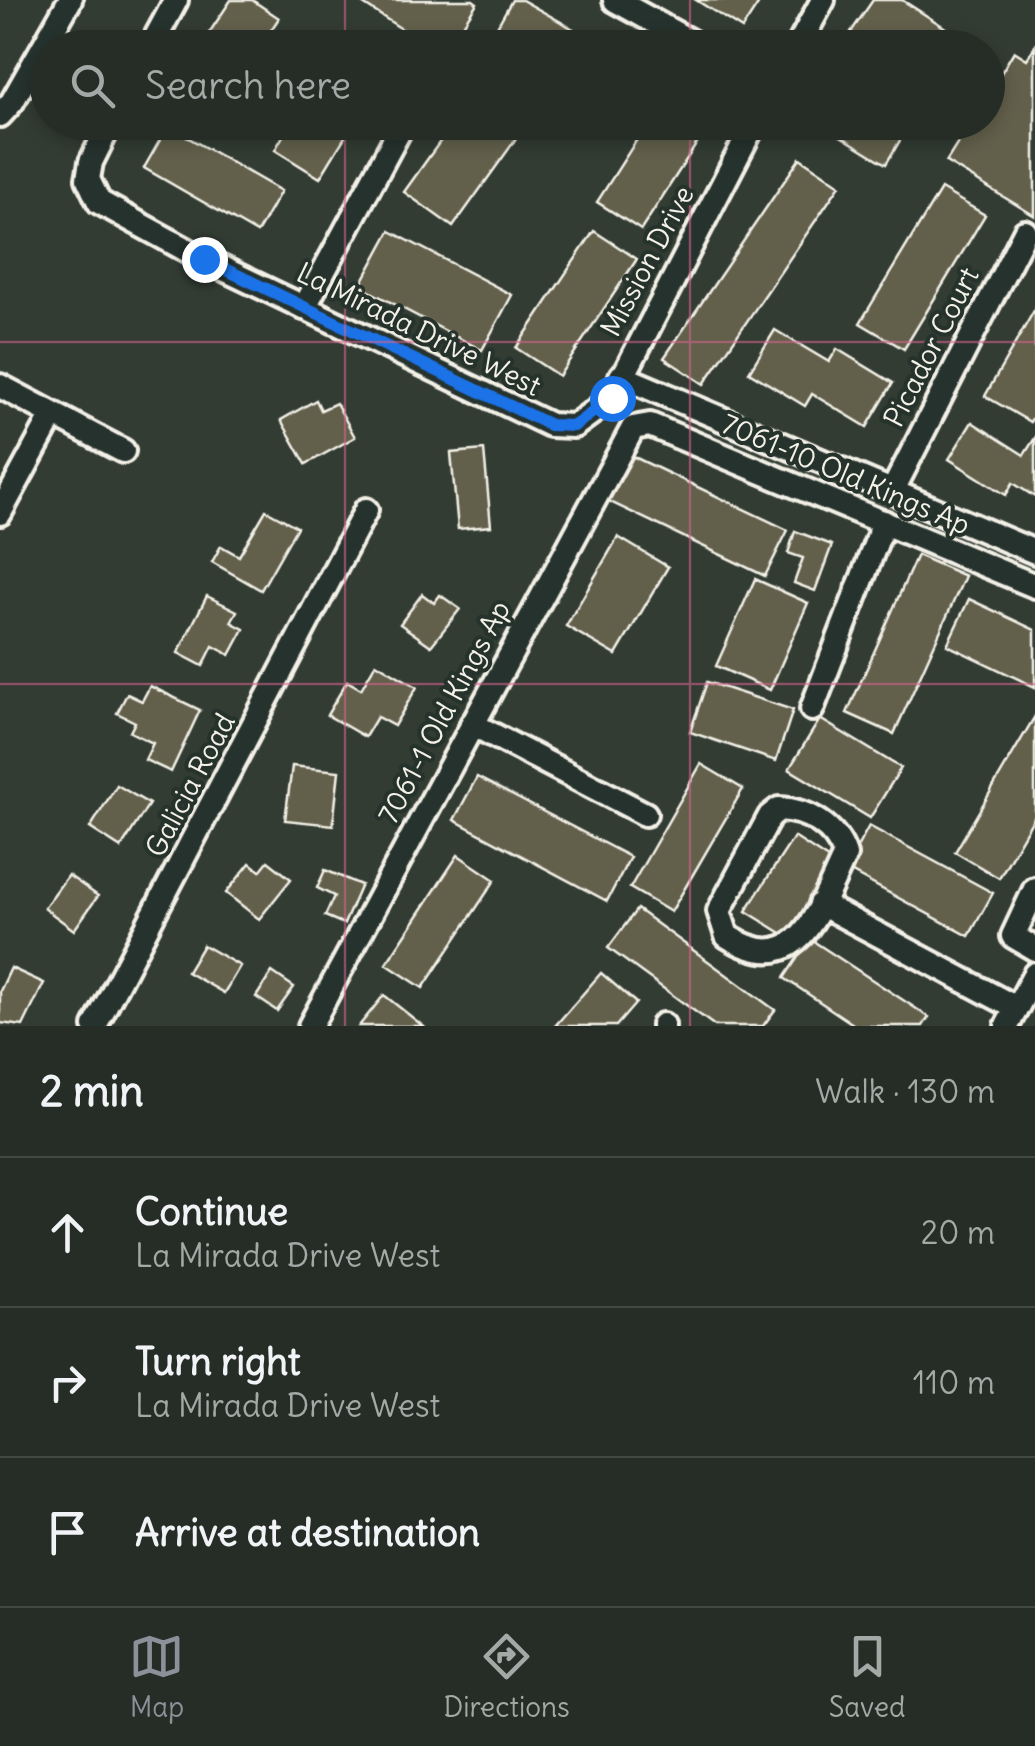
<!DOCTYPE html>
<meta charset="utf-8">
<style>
body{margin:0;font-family:Delius,sans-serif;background:#323932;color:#f1f3f6}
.stop{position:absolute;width:30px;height:30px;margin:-22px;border:8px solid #1a73e8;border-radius:50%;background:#fff}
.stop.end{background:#1a73e8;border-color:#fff;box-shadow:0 2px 10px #0008}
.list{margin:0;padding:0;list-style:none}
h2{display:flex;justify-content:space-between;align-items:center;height:130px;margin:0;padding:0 40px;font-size:42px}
h2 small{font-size:32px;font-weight:400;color:#a4a8a7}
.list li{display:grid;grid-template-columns:65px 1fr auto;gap:30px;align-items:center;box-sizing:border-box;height:150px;padding:0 40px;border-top:2px solid #424943}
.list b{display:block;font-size:38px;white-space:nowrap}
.list p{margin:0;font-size:32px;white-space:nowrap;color:#a4a8a7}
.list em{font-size:32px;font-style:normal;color:#a4a8a7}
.icon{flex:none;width:55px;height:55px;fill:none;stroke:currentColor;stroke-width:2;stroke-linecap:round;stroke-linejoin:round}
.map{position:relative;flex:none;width:1035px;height:1026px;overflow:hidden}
.search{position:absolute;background:#262d26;box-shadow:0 5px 15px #0003;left:30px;right:30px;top:30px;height:110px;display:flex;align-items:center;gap:25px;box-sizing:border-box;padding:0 35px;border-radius:55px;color:#a4a8a7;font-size:38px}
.sheet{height:580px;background:#262d26}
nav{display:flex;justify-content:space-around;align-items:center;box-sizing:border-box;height:140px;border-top:2px solid #424943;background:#262d26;font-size:28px;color:#a4a8a7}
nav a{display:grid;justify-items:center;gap:5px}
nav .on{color:#8c9099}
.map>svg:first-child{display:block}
.building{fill:#62604c;stroke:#f4f1e8;stroke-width:2.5}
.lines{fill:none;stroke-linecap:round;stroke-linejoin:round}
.minor-casing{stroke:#f4f1e8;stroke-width:30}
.minor{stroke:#26332d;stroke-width:22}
.route{stroke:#1a73e8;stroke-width:12}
.grid{fill:none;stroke:#d4648c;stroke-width:2.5;stroke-opacity:0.55}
.labels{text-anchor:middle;stroke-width:8;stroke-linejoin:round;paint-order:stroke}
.street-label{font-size:28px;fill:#f4f1e8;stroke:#26332d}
</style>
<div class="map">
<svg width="1035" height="1026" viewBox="0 0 1035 1026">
<rect width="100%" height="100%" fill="#323c33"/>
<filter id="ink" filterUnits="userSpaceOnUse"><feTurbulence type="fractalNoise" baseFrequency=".01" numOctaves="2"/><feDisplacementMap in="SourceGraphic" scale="20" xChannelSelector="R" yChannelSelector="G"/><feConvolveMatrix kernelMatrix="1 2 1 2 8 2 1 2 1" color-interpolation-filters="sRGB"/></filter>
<g filter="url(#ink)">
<g class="building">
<path d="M231,0h21l27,18 -20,30h-60z"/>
<path d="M357,0h116l4,3 -29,45h-17z"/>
<path d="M512,0h10l85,48h-122z"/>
<path d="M696,0h65l-19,29z"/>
<path d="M873,0h29l56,36 -7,12h-77l-23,-16z"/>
<path d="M1035,46v170l-89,-54 25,-40h17v-27l26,-44 13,8z"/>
<path d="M291,122h63l-34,56 -45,-28z"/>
<path d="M454,122h74l-75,105 -49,-35z"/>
<path d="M648,122l60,4 -67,104 -44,-28z"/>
<path d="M818,122h93l-25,42z"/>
<path d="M168,126l113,65 -24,42 -113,-65z"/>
<path d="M800,158l40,27 -136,199 -40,-26z"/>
<path d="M941,189l44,26 -81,134 -44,-26z"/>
<path d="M390,231l122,64 -30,55 -122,-64z"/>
<path d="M594,231l43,28 -78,117 -43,-28z"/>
<path d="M1035,309v104l-5,9 -45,-26z"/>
<path d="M775,330l54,32 8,-13 56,34 -26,44 -55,-33 -7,12 -56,-34z"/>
<path d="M316,400l5,10 15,-7 19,34 -49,27 -25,-44z"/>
<path d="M972,422l52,33 11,-17v59l-22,-14 -7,12 -57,-36z"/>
<path d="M484,450l7,76 -33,3 -7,-76z"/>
<path d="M630,455l158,75 -23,46 -157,-75z"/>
<path d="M266,510l31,17 -36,63 -49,-28 9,-16 18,10z"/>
<path d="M795,531l37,14 -17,46 -21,-8 9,-25 -15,-5z"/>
<path d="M618,537l50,30 -52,88 -50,-29z"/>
<path d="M917,555l48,21 -71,158 -47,-21z"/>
<path d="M755,579l53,24 -38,87 -54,-24z"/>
<path d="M422,594l12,9 6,-8 20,14 -29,37 -31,-22z"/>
<path d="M207,596l30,15 -6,11 13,7 -14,26 -17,-9 -10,20 -25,-13z"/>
<path d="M969,599l66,31v57l-88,-42z"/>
<path d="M376,663l41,24 -23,39 -17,-9 -12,20 -38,-22 20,-34 14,8z"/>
<path d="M707,682l86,28 -17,51 -86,-29z"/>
<path d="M150,686l50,24 -29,62 -26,-12 8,-17 -23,-11 5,-10 -18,-9 10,-19 15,7z"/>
<path d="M1035,716v100l-36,62 -44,-26z"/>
<path d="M820,719l81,49 -31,50 -81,-49z"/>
<path d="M701,764l42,25 -72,123 -41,-24z"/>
<path d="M292,766l47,5 -6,54 -48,-5z"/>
<path d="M477,777l153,80 -23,44 -153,-81z"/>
<path d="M117,785l32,19 -28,44 -31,-20z"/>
<path d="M869,826l124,67 -24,43 -124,-67z"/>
<path d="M794,837l40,26 -48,73 -40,-25z"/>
<path d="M458,855l37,25 -72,108 -37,-24z"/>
<path d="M268,861l23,18 -32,40 -33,-26 24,-30 10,8z"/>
<path d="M325,870l36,15 -17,39 -19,-8 9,-20 -17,-8z"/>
<path d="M68,875l30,21 -24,34 -30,-22z"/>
<path d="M637,909l138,101 -12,16h-48l-107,-78z"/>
<path d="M810,939l119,78 -6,9h-67l-72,-48z"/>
<path d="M203,945l37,21 -16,27 -37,-21z"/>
<path d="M11,968l33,15 -21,43 -23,-3v-32z"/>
<path d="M272,972l22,15 -17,24 -21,-14z"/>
<path d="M601,973l35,30 -20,23h-61z"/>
<path d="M384,995l39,31h-64z"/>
</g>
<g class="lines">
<g class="minor-casing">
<g id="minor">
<path d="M615,0l87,48"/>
<path d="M150,48l26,-48"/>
<path d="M797,48l26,-48"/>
<path d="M0,115l12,-13 58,-102"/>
<path d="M111,122l-20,40 -3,17 11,23 104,57 347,166 24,1 38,-28 143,-276"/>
<path d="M304,308l100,-186"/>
<path d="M621,376l414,176"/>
<path d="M0,386l123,65"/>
<path d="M893,490l132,-258"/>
<path d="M0,513l53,-98"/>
<path d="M812,709l72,-187"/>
<path d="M472,724l173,90"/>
<path d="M779,809c29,1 57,18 66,46 -27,56 -46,126 -118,81l-8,-25 51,-95z"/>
<path d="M1035,889l-22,47 22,13"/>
<path d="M821,904l195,104"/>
<path d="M95,1026l271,-516"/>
<path d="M310,1026l323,-598 17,-3 385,161"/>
<path d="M663,1026v-1"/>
<path d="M1007,1026l28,-52"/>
</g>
</g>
<use href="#minor" class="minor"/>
</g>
</g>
<g class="lines" filter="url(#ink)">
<path class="route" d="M204,259l346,166 24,1 38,-28"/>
</g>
<path class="grid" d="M345,0v48M690,0v48M345,122v904M690,122v904M0,342h1035M0,684h1035"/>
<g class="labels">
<g class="street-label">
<text transform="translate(647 261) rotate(-62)" y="10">Mission Drive</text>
<text transform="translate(419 329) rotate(26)" y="10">La Mirada Drive West</text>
<text transform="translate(931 347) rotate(-63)" y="10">Picador Court</text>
<text transform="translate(846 474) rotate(23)" y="10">7061-10 Old Kings Ap</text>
<text transform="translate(444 712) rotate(-62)" y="10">7061-1 Old Kings Ap</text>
<text transform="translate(190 785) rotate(-62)" y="10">Galicia Road</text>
</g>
</g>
</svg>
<div class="stop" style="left:612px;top:398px"></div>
<div class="stop end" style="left:204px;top:259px"></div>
<div class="search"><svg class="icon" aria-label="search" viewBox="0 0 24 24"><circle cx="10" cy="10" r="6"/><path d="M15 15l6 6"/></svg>Search here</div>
</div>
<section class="sheet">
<h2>2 min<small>Walk · 130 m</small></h2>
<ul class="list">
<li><svg class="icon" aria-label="ahead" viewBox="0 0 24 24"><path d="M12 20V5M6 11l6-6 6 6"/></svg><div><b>Continue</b><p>La Mirada Drive West</p></div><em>20 m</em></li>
<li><svg class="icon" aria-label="right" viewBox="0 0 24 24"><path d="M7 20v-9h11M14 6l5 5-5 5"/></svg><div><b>Turn right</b><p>La Mirada Drive West</p></div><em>110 m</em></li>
<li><svg class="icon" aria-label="arrive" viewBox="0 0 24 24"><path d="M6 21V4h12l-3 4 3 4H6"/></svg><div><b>Arrive at destination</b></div></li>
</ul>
</section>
<nav>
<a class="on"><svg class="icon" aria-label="map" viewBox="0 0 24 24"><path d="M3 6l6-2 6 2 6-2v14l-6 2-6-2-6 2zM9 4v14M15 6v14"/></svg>Map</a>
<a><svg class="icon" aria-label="directions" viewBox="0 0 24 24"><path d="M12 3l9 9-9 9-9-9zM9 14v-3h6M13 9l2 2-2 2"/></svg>Directions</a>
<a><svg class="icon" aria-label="saved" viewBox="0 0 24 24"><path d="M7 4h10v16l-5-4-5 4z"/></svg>Saved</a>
</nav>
